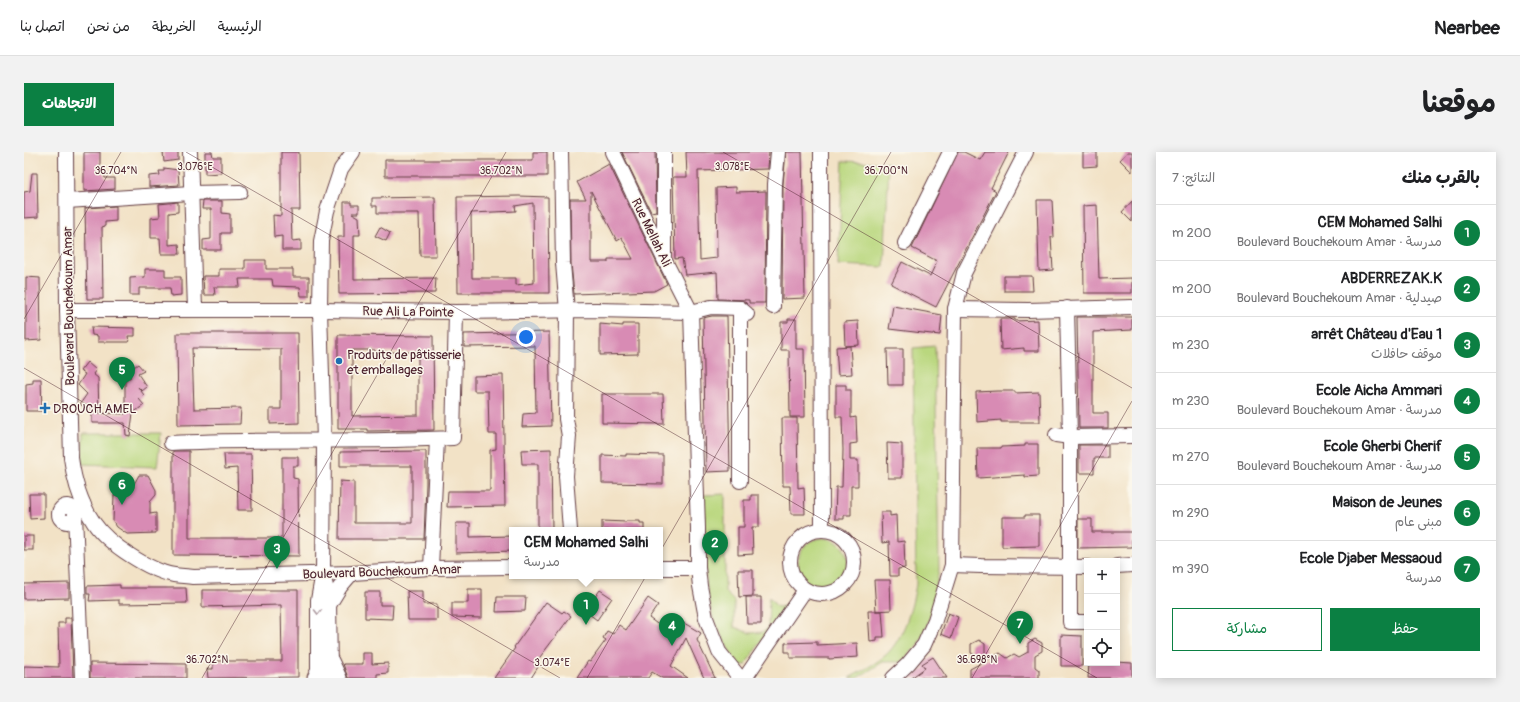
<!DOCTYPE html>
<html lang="ar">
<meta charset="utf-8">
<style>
body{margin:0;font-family:Pangolin,"Playpen Sans Arabic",sans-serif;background:#f2f2f2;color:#202124;direction:rtl}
.controls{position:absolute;right:12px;bottom:12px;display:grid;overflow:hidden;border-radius:0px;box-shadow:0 2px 10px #0003}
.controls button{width:36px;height:36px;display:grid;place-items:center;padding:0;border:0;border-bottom:1px solid #e0e0e0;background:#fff;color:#202124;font:20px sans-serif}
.you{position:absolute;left:502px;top:185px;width:14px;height:14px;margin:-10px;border:3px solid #fff;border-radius:50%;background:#1a73e8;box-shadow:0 0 0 6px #1a73e833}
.badge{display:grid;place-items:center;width:26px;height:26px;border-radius:50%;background:#0b8043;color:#fff;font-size:13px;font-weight:700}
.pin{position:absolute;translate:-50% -33px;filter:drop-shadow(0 1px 2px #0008)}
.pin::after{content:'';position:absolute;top:21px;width:14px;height:12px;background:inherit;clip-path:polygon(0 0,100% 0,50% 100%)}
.popup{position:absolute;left:485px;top:375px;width:154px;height:52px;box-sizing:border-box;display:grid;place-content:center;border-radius:0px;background:#fff;filter:drop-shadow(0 1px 3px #0005);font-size:13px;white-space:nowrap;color:#757577}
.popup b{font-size:15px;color:#202124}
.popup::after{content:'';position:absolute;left:50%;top:100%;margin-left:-8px;border:8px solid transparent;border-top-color:#fff}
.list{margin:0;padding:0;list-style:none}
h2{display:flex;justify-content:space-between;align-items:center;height:52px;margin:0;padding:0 16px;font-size:17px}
h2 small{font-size:13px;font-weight:400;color:#757577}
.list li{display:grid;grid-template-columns:26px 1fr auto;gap:12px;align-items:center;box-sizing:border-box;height:56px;padding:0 16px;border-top:1px solid #e0e0e0}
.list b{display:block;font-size:15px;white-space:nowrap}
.list p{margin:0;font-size:13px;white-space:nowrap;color:#757577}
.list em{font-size:13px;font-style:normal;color:#757577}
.actions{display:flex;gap:8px;padding:12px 16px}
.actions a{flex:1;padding:9px 0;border:1px solid #0b8043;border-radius:0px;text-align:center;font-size:14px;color:#0b8043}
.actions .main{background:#0b8043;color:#fff}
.icon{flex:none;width:22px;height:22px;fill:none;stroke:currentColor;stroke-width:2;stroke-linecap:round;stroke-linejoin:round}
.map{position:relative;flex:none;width:1108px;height:526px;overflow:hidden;direction:ltr;border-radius:0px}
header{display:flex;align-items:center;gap:24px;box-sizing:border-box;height:56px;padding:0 20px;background:#fff;border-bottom:1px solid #e0e0e0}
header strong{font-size:19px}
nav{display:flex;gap:22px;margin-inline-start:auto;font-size:14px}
.intro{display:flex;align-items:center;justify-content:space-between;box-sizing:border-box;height:96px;padding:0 24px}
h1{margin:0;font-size:28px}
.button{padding:10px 18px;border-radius:0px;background:#0b8043;color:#fff;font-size:14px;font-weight:700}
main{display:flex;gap:24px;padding:0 24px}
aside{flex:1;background:#fff;border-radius:0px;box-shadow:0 2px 10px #0003}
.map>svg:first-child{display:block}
.green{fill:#b9d77e;stroke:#827b54}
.building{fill:#d88bb4;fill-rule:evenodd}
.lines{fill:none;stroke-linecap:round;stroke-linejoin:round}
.minor-casing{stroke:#633c42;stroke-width:16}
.major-casing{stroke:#633c42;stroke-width:19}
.minor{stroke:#fff;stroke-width:14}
.major{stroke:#fff;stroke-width:17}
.oneway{stroke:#ae9aa0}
.ticks{fill:none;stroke:#4a1f2b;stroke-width:1;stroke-opacity:0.45}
.poi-dot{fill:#1f6fb2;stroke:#fbf7ec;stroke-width:1.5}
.labels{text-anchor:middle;stroke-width:3;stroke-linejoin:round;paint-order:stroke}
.street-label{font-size:13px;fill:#4a1f2b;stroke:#fbf7ec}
.poi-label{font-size:13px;fill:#4a1f2b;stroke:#fbf7ec;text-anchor:start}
.ticks-label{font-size:10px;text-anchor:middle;fill:#4a1f2b;stroke:#fbf7ec;stroke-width:3;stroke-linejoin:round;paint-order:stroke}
</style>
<header>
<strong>Nearbee</strong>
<nav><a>الرئيسية</a><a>الخريطة</a><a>من نحن</a><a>اتصل بنا</a></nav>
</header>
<div class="intro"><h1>موقعنا</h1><a class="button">الاتجاهات</a></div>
<main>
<aside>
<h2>بالقرب منك<small>النتائج: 7</small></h2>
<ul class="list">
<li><span class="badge">1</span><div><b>CEM Mohamed Salhi</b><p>مدرسة · Boulevard Bouchekoum Amar</p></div><em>200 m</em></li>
<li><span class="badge">2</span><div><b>ABDERREZAK.K</b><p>صيدلية · Boulevard Bouchekoum Amar</p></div><em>200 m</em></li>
<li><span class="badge">3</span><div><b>arrêt Château d'Eau 1</b><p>موقف حافلات</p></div><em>230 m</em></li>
<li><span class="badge">4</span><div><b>Ecole Aicha Ammari</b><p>مدرسة · Boulevard Bouchekoum Amar</p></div><em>230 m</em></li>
<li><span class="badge">5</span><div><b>Ecole Gherbi Cherif</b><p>مدرسة · Boulevard Bouchekoum Amar</p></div><em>270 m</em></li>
<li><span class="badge">6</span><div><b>Maison de Jeunes</b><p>مبنى عام</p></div><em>290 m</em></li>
<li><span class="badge">7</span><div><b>Ecole Djaber Messaoud</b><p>مدرسة</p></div><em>390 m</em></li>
</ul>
<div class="actions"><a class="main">حفظ</a><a>مشاركة</a></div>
</aside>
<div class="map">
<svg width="1108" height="526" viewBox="0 0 1108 526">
<rect width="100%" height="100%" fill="#fbf7ec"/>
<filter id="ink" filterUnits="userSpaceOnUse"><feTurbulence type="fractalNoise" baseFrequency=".025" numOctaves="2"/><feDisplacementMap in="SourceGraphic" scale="8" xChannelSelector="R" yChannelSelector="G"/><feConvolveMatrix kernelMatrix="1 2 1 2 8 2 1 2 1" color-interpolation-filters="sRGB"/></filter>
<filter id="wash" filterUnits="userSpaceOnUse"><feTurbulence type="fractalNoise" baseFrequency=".012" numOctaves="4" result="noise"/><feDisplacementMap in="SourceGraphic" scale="16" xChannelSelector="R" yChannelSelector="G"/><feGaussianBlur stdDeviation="0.9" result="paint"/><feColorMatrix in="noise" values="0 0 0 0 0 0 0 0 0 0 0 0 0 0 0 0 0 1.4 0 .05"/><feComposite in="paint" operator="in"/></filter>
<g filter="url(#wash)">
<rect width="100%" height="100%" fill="#f2e2c6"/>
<g class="green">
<path d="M819,9l46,2 -5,104 -46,-2z"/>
<path d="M911,194l4,223c-4,24 -7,54 -21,75 -4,6 -11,12 -17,18h-18l-26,16h-8c11,-6 22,-12 32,-19 22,-16 31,-50 35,-75l-3,-236z"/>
<path d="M59,281h78l-4,34 -75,-3z"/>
<path d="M701,342v98l9,9v26l16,6 13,-1 5,-4 1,-31 8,10 8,-1 -40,59h-5l-7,-7 -19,-37 -6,-24 -4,-37v-65z"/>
<circle cx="799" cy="411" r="25"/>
</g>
<g id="blocks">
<g class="building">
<path d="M60,0h16v20l4,1 1,5h10v11l-31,2z"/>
<path d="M139,0h15v8l-14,2z"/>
<path d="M181,0h7l1,5h8v16l-16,1z"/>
<path d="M257,0h18l1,58h-9l1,31 9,-1v10h-19v-14l-8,1 -1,-22 8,1z"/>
<path d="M509,0h14v24h-162v-16h148z"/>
<path d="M598,0h33l1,59 -5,1z"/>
<path d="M662,0h83l-1,17 -70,2 2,89 17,-2 -1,-70 20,-1v5l30,-1 -1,112h-16v-3l-31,-1 -1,-27 -32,3 -3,-17 -7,1 -2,-82h14z"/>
<path d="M762,0h16l3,146 -23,1 1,-115z"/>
<path d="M934,0h6l16,8 5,-8h24l-18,36 5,3 -60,116 -45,-23 11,-22 28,14 7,-15 -25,-13z"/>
<path d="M1059,0h14v14l-14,1z"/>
<path d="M1103,0h5v20l-12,-12z"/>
<path d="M585,12l58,120 -13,7 -80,3 -3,-31 -1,-64h16l-9,-17zM567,39l26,50 5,-3 11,21h-25v3h-17z"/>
<path d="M140,16l14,2 1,15 -30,2v-11l11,-1 -1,-4h5z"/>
<path d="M8,21h5l1,44 -14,1v-26l6,-1z"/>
<path d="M495,44l29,1 1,96h-91l-1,-96zM509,51l1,80 -18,2v-7h-44l-1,-65 45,-2 -1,-5z"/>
<path d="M411,45l1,59h-16l-1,-43h-42v-7h-5v-8z"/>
<path d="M1013,48h15l2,37h-3l2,33 -14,1z"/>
<path d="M179,49h19v12l8,1v19h-9v17h-18v-10l8,-1v-30h-9z"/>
<path d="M1108,49v21l-10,-10z"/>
<path d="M154,50v10l-9,1v32l10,-1 1,10h-19l-1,-16h-9v-20l9,-1 -1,-13z"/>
<path d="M320,50h7v3h8v8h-7l7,4 1,18h-6v44l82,-1 -1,15 -96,1 -1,-57h6z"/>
<path d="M1073,53l2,74 33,-1v15h-48l-1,-87z"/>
<path d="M92,54v15l-11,1v4l-3,1 1,72h-16l-2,-91z"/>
<path d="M356,75l10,6 -4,8 -11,-5z"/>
<path d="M221,108h21v9h27v8h16v19h-8l-1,-9 -27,-1 -1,-7h-33l1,8h-26l1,8h-11l-1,-19h16v-7h26z"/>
<path d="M121,117h20v8h16v18l-10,1 -1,-8h-31v7h-9v-17l15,-1z"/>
<path d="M980,124h28l1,15h-29z"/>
<path d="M2,125l14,1 1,62 -15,1z"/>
<path d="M869,154l49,9 -2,20 -51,-6z"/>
<path d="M688,164h15l3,155 -24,1 -3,-154z"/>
<path d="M1053,165h55v13l-39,2v81h15v15h-29z"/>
<path d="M764,167h8v30h8l1,68h-15l-1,-67h-8v-28h7z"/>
<path d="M976,167h15v2l23,-1 1,31h-15v-3l-23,2z"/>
<path d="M834,169l1,24 -14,1 -1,-24z"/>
<path d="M576,172l23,2v-2h15v30l-38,1z"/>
<path d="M67,175l44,1v8h-7l1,6h-31v-6l-6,-1z"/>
<path d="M525,180l2,94 -29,1 1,-13 13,-1 -1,-67 -71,1v-13z"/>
<path d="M153,181h121l1,90 -29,1v-15h11v-60l-89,-1 2,61 47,-1 -1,16 -62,1z"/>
<path d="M314,183l95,1 1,94 -67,1v-2h-29zM328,198h23v2h43v63l-66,1z"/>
<path d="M826,194l2,28 -14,1 -2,-28z"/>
<path d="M863,197h16v36h-15z"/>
<path d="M63,210l9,8 -3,4 5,4 1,35 26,1v-32l6,-5 -4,-5 11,-8 6,7 -6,3 9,13 -5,4 -4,-4 6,8 -5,4 5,6 -11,8 -3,23 -4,-1 -1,-12h-33v-10l-12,-9 7,-10 -9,-9 7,-11 -5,-3z"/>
<path d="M479,223l2,131 -58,1 1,-16h42v-41l6,-1v-15h-7l-1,-43h-14v-15z"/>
<path d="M9,227h8l1,32h-16v-27l7,-1z"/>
<path d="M812,233h10v5h5v28l5,-1 1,26 -7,1v16h8v26h-7v29h-7v4h-9l1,-32h6l1,-37 -1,-33h-6z"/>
<path d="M973,239h18v2l24,-1 1,30h-39v-2l-24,2 -1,-30z"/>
<path d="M578,242h61l1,30 -62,-1z"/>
<path d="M758,266h15l1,70 6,-1 1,27h-14l-1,-28h-7z"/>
<path d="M863,291l15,1v34h-14z"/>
<path d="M1001,292h13v32l-13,1v-2l-47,3 -1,-30h24v-1l24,-1z"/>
<path d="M1055,293h29v13h-14v15h-15z"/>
<path d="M527,297l1,81h-14v-66h-16l-1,-14z"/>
<path d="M149,299h16v87h93v-81h16v9h-5v12l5,1 1,77 -126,-1z"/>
<path d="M402,299v33l-2,55h-85l1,-58 14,1v41h58v-57h-72v-14z"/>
<path d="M200,302h27l1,56h-14l-1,-42 -12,1z"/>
<path d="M602,302l37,1v29l-61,-1v-28l24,1z"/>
<path d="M115,323h9l8,15v5l-6,7v12l6,-1v20l-29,1 -10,-7 -4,-6 1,-26h14z"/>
<path d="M5,342h15v24l-14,1z"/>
<path d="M727,343h8v32h-7l1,27 -15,1v-28h6v-27h7z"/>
<path d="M857,360h9v4l6,-1 1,27 7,-1 1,27 -7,1v7h-8l-1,-34 -7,1z"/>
<path d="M1001,363h14v31l-37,1v-30h23z"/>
<path d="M1054,367h14v13h40v15l-54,1z"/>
<path d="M578,369l24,1v-1h14v2h4v7h-42z"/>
<path d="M432,371h14v14l42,-1v15l-56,2z"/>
<rect x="0" y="384" width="9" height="14"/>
<path d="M714,418h15v26l-14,1z"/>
<path d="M850,428h16l1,30 -15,1z"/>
<path d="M45,431v15l-45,1v-15z"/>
<path d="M96,433v3h66l1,15 -68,1v-4l-30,1 1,-7h-3v-8z"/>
<path d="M444,437h14v29l-30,-1v-14h16z"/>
<path d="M178,438h96v87l-90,1 -1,-9h6v-8h69l-1,-56 -79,2z"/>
<path d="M576,438l12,8 -15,22 -12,-9z"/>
<path d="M383,439h16v13h14v16h-29z"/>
<path d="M341,440h15v13h13l-1,14 -27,-1z"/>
<path d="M473,445h29l-1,14 -29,1z"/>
<path d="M722,445h15v27h-14z"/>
<path d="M624,446l10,7 -9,13 26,19 9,-14 17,10 -4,7 18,38h-11l-18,-40 -15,28 17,12h-26l-10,-6 -4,6h-71l11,-17 2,1 16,-22 -3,-2 4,-7 6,3 6,-9 7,5z"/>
<path d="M522,450l16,11 2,-2 7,5 -37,49 4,2 -7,11h-37l21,-30 -1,-1z"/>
<path d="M844,459h14l2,26h-7v4l-7,1z"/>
<path d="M924,461l10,4 -7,21 -10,-4z"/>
<path d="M41,466h6l2,60h-49v-12l35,1 -1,-44h7z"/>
<path d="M1037,483l21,1v30h-21z"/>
<path d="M1011,487l7,4v8l-7,4v12l4,3v8h-69v-9l30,-16 7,5 7,-4 5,3 9,-5v-9z"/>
<path d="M955,488l6,4v16l-14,-7v-9z"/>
<path d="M793,490v3l40,-2 1,14 -29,2v-1h-39v-6h-5v-9z"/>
<path d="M339,501h9v11l16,-1v10l-11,1v4h-29l-5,-14h20z"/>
<path d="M909,505l14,21h-36l14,-10 -3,-4z"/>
<path d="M1093,510l15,1v15h-44l1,-15z"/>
<path d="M66,511l96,1v14h-96z"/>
</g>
</g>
</g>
<g filter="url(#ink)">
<use href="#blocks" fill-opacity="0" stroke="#633c42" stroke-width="1"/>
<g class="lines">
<g class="minor-casing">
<g id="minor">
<path d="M42,0l1,158 4,148c3,22 10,46 23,65 14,21 56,48 80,52 6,1 13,1 19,2l159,-4 79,-5 81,-1"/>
<path d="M166,0l5,158"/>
<path d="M537,0l2,111 4,48 -1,108 3,17 -3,40 4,54"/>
<path d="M589,0l51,107 27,53 7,216v40l2,18 6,32 13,34 21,26"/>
<path d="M640,0v104"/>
<path d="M797,0l1,377"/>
<path d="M43,49l124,-8 49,-1"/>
<path d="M881,91l45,-91"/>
<path d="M749,155l2,-123 3,-32"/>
<path d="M716,156v173"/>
<path d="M1043,156l3,129v185h17"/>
<path d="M931,157l73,1 104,-3"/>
<path d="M43,158h253l136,2 140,-2 95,2 20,-5 29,1 7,6"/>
<path d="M1032,283l14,2 62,-1"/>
<path d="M147,291c94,-5 188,0 282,-5l3,-126"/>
<circle cx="43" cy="362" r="8"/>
<circle cx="798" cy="410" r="32"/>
<path d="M928,413l29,1 106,1"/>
<path d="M1093,414l15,-1"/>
<path d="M407,416l6,-129"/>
<path d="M636,416h38"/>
<path d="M305,453l11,-18 12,-14"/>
<path d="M306,520l-1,-73 -6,-25 1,-133 -4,-131 1,-69 6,-30 14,-42 12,-17"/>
<path d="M58,526l-7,-163 8,-12"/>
<path d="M294,526v-78l4,-22"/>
<path d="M721,526l60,-88"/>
<path d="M869,526l15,-14 16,-19 11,-25 17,-55 3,-256 9,-36 62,-121"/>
</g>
</g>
<g class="major-casing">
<g id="major">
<path d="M306,509l8,17"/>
<path d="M292,526l2,-4"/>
</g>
</g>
<use href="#minor" class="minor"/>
<use href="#major" class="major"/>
</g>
<defs><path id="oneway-chevron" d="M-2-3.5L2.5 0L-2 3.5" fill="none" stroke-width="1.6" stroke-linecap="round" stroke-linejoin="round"/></defs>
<use class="oneway" href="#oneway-chevron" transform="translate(294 460) rotate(90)"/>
</g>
<path class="ticks" d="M162,0l911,526M699,0l409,236M0,167l97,-167M0,216l536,310M178,526l304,-526M563,526l304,-526M948,526l160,-277"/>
<g class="poi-dot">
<circle cx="315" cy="209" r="4"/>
<path d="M19 250h4v4h4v4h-4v4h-4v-4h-4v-4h4z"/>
</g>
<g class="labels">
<g class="street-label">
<text transform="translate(628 80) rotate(64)" y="5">Rue Mellah Ali</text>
<text transform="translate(44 154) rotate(-91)" y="5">Boulevard Bouchekoum Amar</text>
<text transform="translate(384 159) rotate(1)" y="5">Rue Ali La Pointe</text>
<text transform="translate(358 419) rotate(-2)" y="5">Boulevard Bouchekoum Amar</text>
</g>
<g class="poi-label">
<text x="323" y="207">Produits de pâtisserie<tspan x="323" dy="15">et emballages</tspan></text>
<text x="29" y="261">DROUCH AMEL</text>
</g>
</g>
<g class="ticks-label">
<text x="171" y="18">3.076°E</text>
<text x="708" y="18">3.078°E</text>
<text x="92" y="22">36.704°N</text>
<text x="477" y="22">36.702°N</text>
<text x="862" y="22">36.700°N</text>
<text x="183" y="511">36.702°N</text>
<text x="953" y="511">36.698°N</text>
<text x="528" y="514">3.074°E</text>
</g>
</svg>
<div class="controls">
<button>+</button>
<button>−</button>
<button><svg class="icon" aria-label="locate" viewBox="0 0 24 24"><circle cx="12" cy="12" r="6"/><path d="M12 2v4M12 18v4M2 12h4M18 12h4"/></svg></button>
</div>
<div class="you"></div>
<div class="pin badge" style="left:562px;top:473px">1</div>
<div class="popup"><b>CEM Mohamed Salhi</b>مدرسة</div>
<div class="pin badge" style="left:691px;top:411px">2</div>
<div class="pin badge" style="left:253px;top:417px">3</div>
<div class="pin badge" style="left:648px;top:494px">4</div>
<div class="pin badge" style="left:98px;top:238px">5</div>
<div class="pin badge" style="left:98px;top:353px">6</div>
<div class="pin badge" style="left:996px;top:492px">7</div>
</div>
</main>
